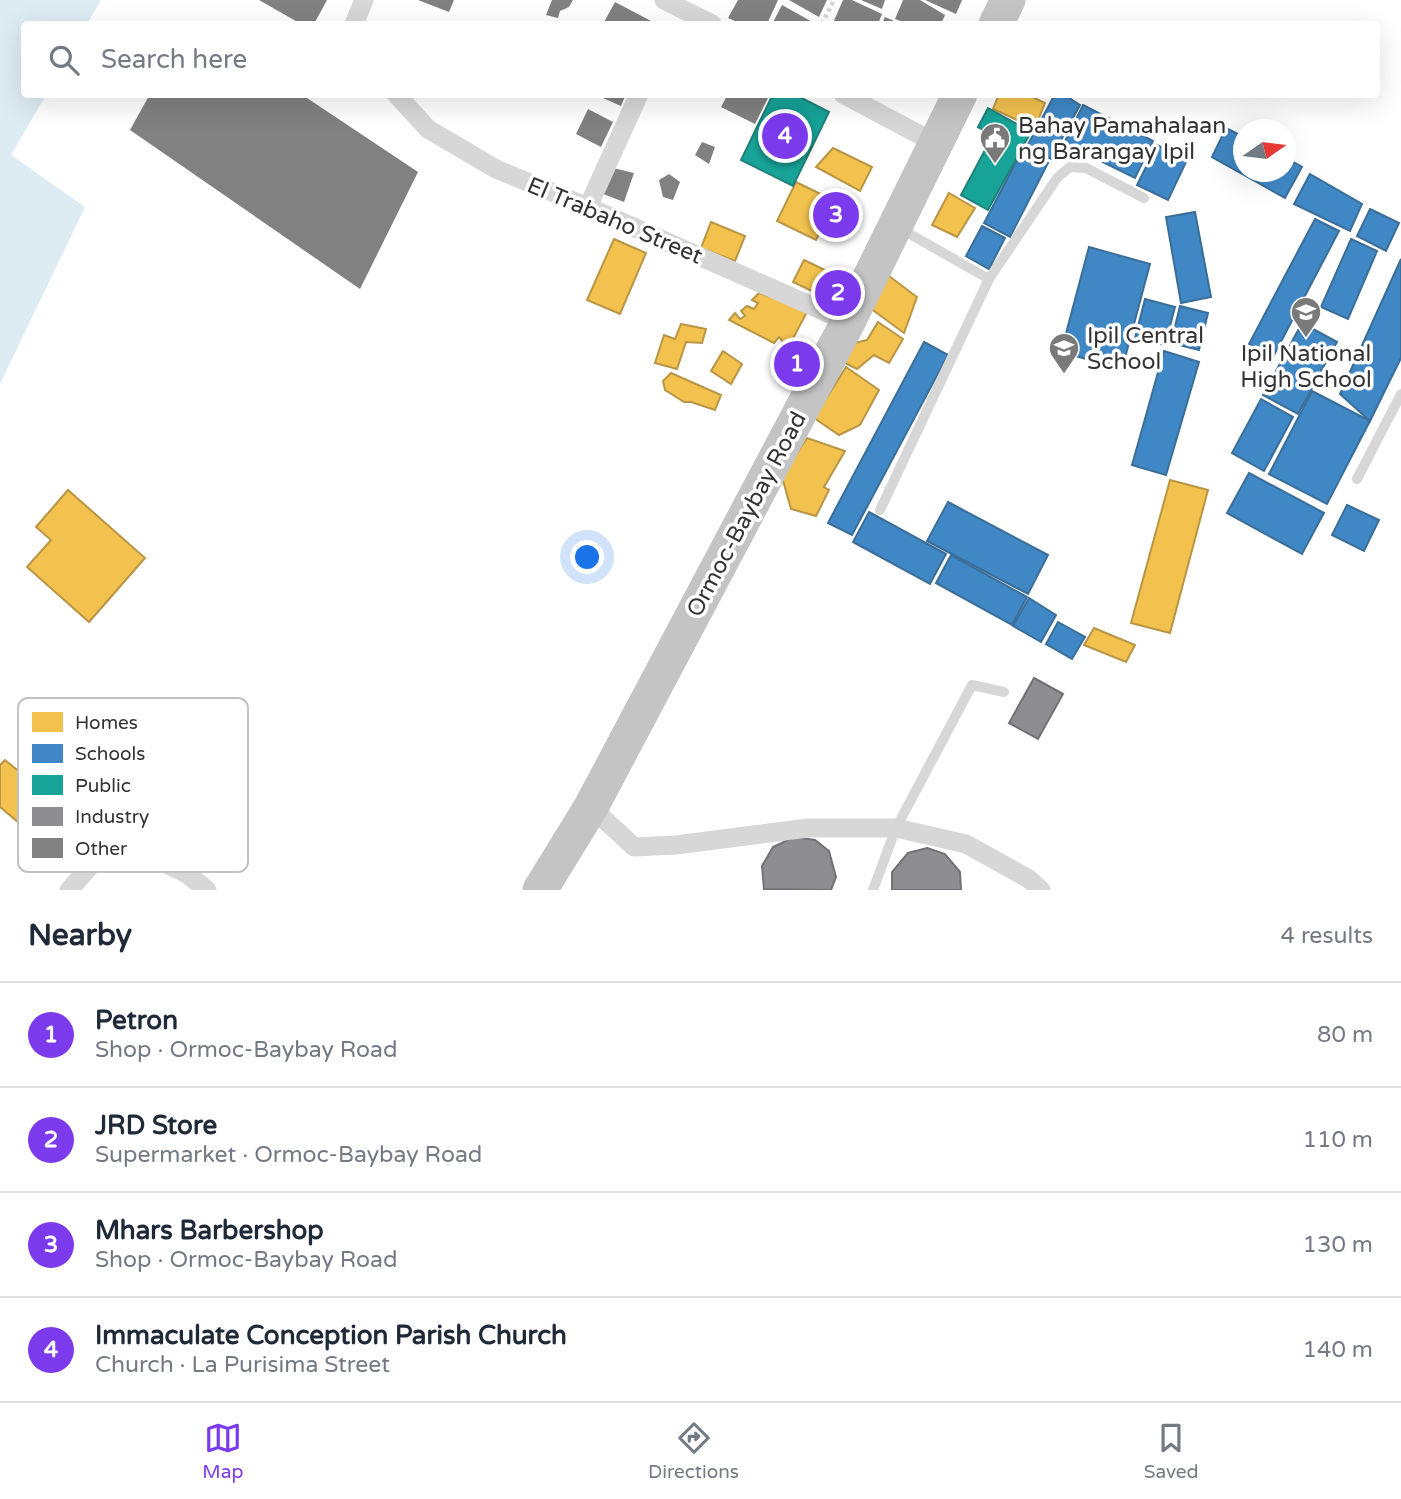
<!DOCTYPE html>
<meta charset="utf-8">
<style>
body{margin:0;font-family:"Varela Round",sans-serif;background:#f6f6f7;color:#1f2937}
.compass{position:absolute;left:1233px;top:119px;width:63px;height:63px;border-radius:50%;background:#fff;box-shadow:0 7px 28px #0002;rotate:76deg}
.you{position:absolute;left:588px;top:558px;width:24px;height:24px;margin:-18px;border:5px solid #fff;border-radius:50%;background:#1a73e8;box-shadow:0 0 0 10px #1a73e833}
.badge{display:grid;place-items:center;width:46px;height:46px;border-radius:50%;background:#7c3aed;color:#fff;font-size:23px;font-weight:700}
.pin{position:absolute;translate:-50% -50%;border:4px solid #fff;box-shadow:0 2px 7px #0006}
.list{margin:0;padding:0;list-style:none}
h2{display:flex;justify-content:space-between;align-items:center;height:91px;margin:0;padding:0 28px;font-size:30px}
h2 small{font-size:23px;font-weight:400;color:#747a83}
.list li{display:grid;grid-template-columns:46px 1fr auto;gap:21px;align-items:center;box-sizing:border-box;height:105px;padding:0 28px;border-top:2px solid #e0e1e3}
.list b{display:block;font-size:26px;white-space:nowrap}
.list p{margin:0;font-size:23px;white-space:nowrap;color:#747a83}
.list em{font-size:23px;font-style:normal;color:#747a83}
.icon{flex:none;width:38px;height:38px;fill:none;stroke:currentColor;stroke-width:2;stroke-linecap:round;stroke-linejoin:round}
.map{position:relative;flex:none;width:1401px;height:890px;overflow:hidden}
.search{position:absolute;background:#fff;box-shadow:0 7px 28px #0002;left:21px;right:21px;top:21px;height:77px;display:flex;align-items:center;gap:18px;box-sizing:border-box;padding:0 24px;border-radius:7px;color:#747a83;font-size:26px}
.sheet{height:511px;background:#fff}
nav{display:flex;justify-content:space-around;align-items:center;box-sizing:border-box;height:98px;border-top:2px solid #e0e1e3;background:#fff;font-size:19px;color:#747a83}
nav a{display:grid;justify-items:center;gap:4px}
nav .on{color:#7c3aed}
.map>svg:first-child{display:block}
.water{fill:#ddebf3}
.homes{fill:#f2c14e;stroke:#b99646;stroke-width:2}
.schools{fill:#3f88c5;stroke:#3b6e99;stroke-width:2}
.public{fill:#17a398;stroke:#1f817a;stroke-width:2}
.industry{fill:#8d8d92;stroke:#727276;stroke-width:2}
.building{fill:#818181}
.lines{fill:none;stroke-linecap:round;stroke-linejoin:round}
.path{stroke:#d6d6d6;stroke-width:4.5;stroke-dasharray:3.5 3.5;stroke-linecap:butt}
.lane{stroke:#d7d7d7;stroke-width:10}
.street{stroke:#d7d7d7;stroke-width:19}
.highway{stroke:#c4c4c4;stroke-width:35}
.labels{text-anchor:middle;stroke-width:7;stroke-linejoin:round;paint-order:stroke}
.poi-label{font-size:23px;fill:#333;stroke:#fff;text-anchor:start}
.street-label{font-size:23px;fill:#333;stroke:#fff}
.key{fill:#fff;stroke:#c2c2c2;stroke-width:2}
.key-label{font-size:19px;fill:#333}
</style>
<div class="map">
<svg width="1401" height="890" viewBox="0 0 1401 890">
<rect width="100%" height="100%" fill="#fff"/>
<path class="water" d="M0,0h101l-14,24h-63v70l22,1 -35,60 74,52 -85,177z"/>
<g class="homes">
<path d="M999,94h27l19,9 -10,25 -42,-19z"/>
<path d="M833,148l39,19 -12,24 -44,-24z"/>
<path d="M796,182l39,19 -19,39 -39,-19z"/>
<path d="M949,193l26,15 -18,29 -25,-12z"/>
<path d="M711,222l34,14 -10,25 -34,-13z"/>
<path d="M614,239l32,14 -26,61 -33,-14z"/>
<path d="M804,260l23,11 -11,22 -23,-11z"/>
<path d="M885,273l32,24 -13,36 -34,-25z"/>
<path d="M759,293l49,17 -20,38 -9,-11 -5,6 -45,-23 6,-7 5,6 5,-3 -4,-5 6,-5 7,3 4,-6 -6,-3z"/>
<path d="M878,322l25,17 -14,24 -15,-8 -17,14 -14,-7 7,-18 17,-4z"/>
<path d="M681,324l25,5 -4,14 -16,-1 -9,27 -22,-6 9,-28 11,4z"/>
<path d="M723,351l19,13 -11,20 -20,-13z"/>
<path d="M846,367l33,23 -19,35 -21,10 -25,-17z"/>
<path d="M671,373l50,22 -6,15 -24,-8h-7l-19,-12 -2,-9z"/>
<path d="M807,438l38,13 -21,36 5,3 -13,26 -25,-7 -9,-32z"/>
<path d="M1170,480l38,10 -38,143 -39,-10z"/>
<path d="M68,490l77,68 -56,64 -62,-55 24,-27 -15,-13z"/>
<path d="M1094,628l41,17 -9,17 -42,-17z"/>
<path d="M65,741l32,27 -16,20 12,10 -42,52 -51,-43v-42l5,-5 27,22z"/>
</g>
<g class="schools">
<path d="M1055,94h8l17,11 -29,54 -24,-13z"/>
<path d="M1083,105l70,36 -18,37 -71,-35z"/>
<path d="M1226,128l18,9v35h42v-14l16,9 -17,31 -73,-41z"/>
<path d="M1157,145l30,15 -19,40 -31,-15z"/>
<path d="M1023,149l25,14 -38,74 -26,-14z"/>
<path d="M1310,174l52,30 -12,27 -56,-27z"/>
<path d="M1370,209l29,14 -13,28 -29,-15z"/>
<path d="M1195,212l16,85 -30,6 -15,-86z"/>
<path d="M1315,219l24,12 -66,126 -24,-13z"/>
<path d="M982,226l23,12 -16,31 -23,-13z"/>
<path d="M1351,239l26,12 -29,68 -27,-12z"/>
<path d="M1089,247l61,17 -28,105 -61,-17z"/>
<path d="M1401,259v99l-31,63 -30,-27z"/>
<path d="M1145,299l30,8 -10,38 -30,-7z"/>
<path d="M1180,306l28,7 -9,37 -28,-7z"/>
<path d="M1302,323l35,19 -39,72 -35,-19z"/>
<path d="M924,342l24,13 -96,180 -24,-12z"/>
<path d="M1164,351l35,11 -33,113 -34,-10z"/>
<path d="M1312,391l58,30 -43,83 -58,-30z"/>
<path d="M1261,399l32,18 -29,54 -32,-18z"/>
<path d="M1249,473l75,40 -22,41 -75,-41z"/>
<path d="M948,502l100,53 -20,39 -101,-53z"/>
<path d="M1347,505l32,15 -15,31 -32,-16z"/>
<path d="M869,512l77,42 -16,30 -77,-42z"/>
<path d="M951,555l76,42 -15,28 -76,-42z"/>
<path d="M1029,598l27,17 -15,27 -28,-16z"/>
<path d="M1058,622l27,15 -13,22 -26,-15z"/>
</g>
<g class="public">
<path d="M773,94h21l35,18 -36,74 -52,-26z"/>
<path d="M988,108l43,24 -43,78 -27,-15 32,-60 -15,-8z"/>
</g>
<g class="industry">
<path d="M1034,678l29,16 -25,45 -29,-16z"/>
<path d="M794,837l21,3 14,11 7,26 -5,13 -67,-1 -2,-23 11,-19z"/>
<path d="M927,848l18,6 15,18 1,18h-69v-18l16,-19z"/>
</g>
<g class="building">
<path d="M259,0h68l-13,24h-13z"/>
<path d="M418,0h36l-5,12z"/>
<path d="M552,0h21l-4,7 -9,4 -2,7 -12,-3z"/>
<path d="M738,0h40l-11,24h-25l-14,-6z"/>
<path d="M789,0h38l-8,17z"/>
<path d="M843,0h9l30,14 -4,10 -45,-1z"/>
<path d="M861,0h24l-3,9z"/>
<path d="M903,0h17l25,15 -4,9h-33l-13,-5z"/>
<path d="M925,0h37l-6,14z"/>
<path d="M615,2l38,20 -1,2h-49z"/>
<path d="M782,5l34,19h-44z"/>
<path d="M885,17l16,7h-19z"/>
<path d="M150,94h151l117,78 -58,117 -230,-159z"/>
<path d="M594,94h32l-5,12z"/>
<path d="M728,94h42l-15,30 -34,-17z"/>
<path d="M588,109l25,13 -12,25 -25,-13z"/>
<path d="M702,142l13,5 -6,17 -14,-9z"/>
<path d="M609,167l25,6 -10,29 -26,-10z"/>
<path d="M669,174l11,8 -7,18 -10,-3 -4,-17z"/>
</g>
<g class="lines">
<path class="path" d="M822,24l12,-24"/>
<g class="lane">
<path d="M989,279l68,-101 13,-11 16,1 58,30"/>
<path d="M1357,479l44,-85"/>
<path d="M880,510l109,-231 -88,-50"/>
<path d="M873,890l23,-62 76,-143 32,7"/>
</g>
<g class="street">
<path d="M664,0l48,24"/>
<path d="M354,24l10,-24"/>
<path d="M396,94l32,35 68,40 92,38 260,115"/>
<path d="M843,94l92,49"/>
<path d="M588,207l51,-113"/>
<path d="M591,807l43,40 42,-2 132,-17h88l70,16 63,35 12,11"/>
<path d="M69,890l26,-29 29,-9 20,1 43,21 20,16"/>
</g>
<g class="highway">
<path d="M996,24l12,-24"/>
<path d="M540,890l51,-83 257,-485 112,-228"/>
</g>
</g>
<defs>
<g id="civic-pin" transform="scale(1.575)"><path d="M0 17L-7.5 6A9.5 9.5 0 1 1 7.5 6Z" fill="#7a7a7a" stroke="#fff"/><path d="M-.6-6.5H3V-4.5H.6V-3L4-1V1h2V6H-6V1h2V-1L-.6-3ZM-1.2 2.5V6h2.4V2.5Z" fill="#fff"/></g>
<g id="school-pin" transform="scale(1.575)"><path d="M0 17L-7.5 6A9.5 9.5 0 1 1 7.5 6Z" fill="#7a7a7a" stroke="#fff"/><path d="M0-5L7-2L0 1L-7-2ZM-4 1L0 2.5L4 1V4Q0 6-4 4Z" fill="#fff"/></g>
</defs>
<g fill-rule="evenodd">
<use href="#civic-pin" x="995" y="138"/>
<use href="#school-pin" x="1306" y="312"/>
<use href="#school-pin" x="1064" y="348"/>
</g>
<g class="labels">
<g class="poi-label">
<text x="1018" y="133">Bahay Pamahalaan<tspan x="1018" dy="26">ng Barangay Ipil</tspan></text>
<text x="1087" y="343">Ipil Central<tspan x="1087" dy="26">School</tspan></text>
<text x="1306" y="361" text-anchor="middle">Ipil National<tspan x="1306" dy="26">High School</tspan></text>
</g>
<g class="street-label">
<text transform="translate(615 220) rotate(23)" y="8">El Trabaho Street</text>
<text transform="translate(746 514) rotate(-62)" y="8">Ormoc-Baybay Road</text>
</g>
</g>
<rect x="18" y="698" width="230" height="174" rx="10" class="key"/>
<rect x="32" y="712" width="31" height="20" fill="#f2c14e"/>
<rect x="32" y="744" width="31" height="19" fill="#3f88c5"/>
<rect x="32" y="775" width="31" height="20" fill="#17a398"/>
<rect x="32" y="807" width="31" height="19" fill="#8d8d92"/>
<rect x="32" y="838" width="31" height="20" fill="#818181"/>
<g class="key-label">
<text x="75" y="729">Homes</text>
<text x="75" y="760">Schools</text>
<text x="75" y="792">Public</text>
<text x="75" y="823">Industry</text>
<text x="75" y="855">Other</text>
</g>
</svg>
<svg class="compass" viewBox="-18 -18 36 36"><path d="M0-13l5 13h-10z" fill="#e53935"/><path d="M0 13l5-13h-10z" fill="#747a83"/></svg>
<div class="you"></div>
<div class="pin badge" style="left:797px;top:364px">1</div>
<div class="pin badge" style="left:838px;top:293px">2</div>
<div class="pin badge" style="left:836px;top:215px">3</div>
<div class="pin badge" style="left:785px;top:136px">4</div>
<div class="search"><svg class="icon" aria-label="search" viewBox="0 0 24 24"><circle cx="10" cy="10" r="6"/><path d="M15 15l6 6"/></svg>Search here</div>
</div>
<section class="sheet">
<h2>Nearby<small>4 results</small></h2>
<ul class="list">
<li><span class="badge">1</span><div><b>Petron</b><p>Shop · Ormoc-Baybay Road</p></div><em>80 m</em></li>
<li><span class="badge">2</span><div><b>JRD Store</b><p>Supermarket · Ormoc-Baybay Road</p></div><em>110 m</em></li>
<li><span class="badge">3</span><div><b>Mhars Barbershop</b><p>Shop · Ormoc-Baybay Road</p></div><em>130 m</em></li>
<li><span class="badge">4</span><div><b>Immaculate Conception Parish Church</b><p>Church · La Purisima Street</p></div><em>140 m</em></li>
</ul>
</section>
<nav>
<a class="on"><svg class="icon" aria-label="map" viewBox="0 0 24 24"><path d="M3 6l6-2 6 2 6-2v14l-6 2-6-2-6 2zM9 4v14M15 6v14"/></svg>Map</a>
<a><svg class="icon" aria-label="directions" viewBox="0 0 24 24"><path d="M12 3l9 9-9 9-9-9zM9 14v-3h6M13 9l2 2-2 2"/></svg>Directions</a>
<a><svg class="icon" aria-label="saved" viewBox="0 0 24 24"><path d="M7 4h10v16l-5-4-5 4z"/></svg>Saved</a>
</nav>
